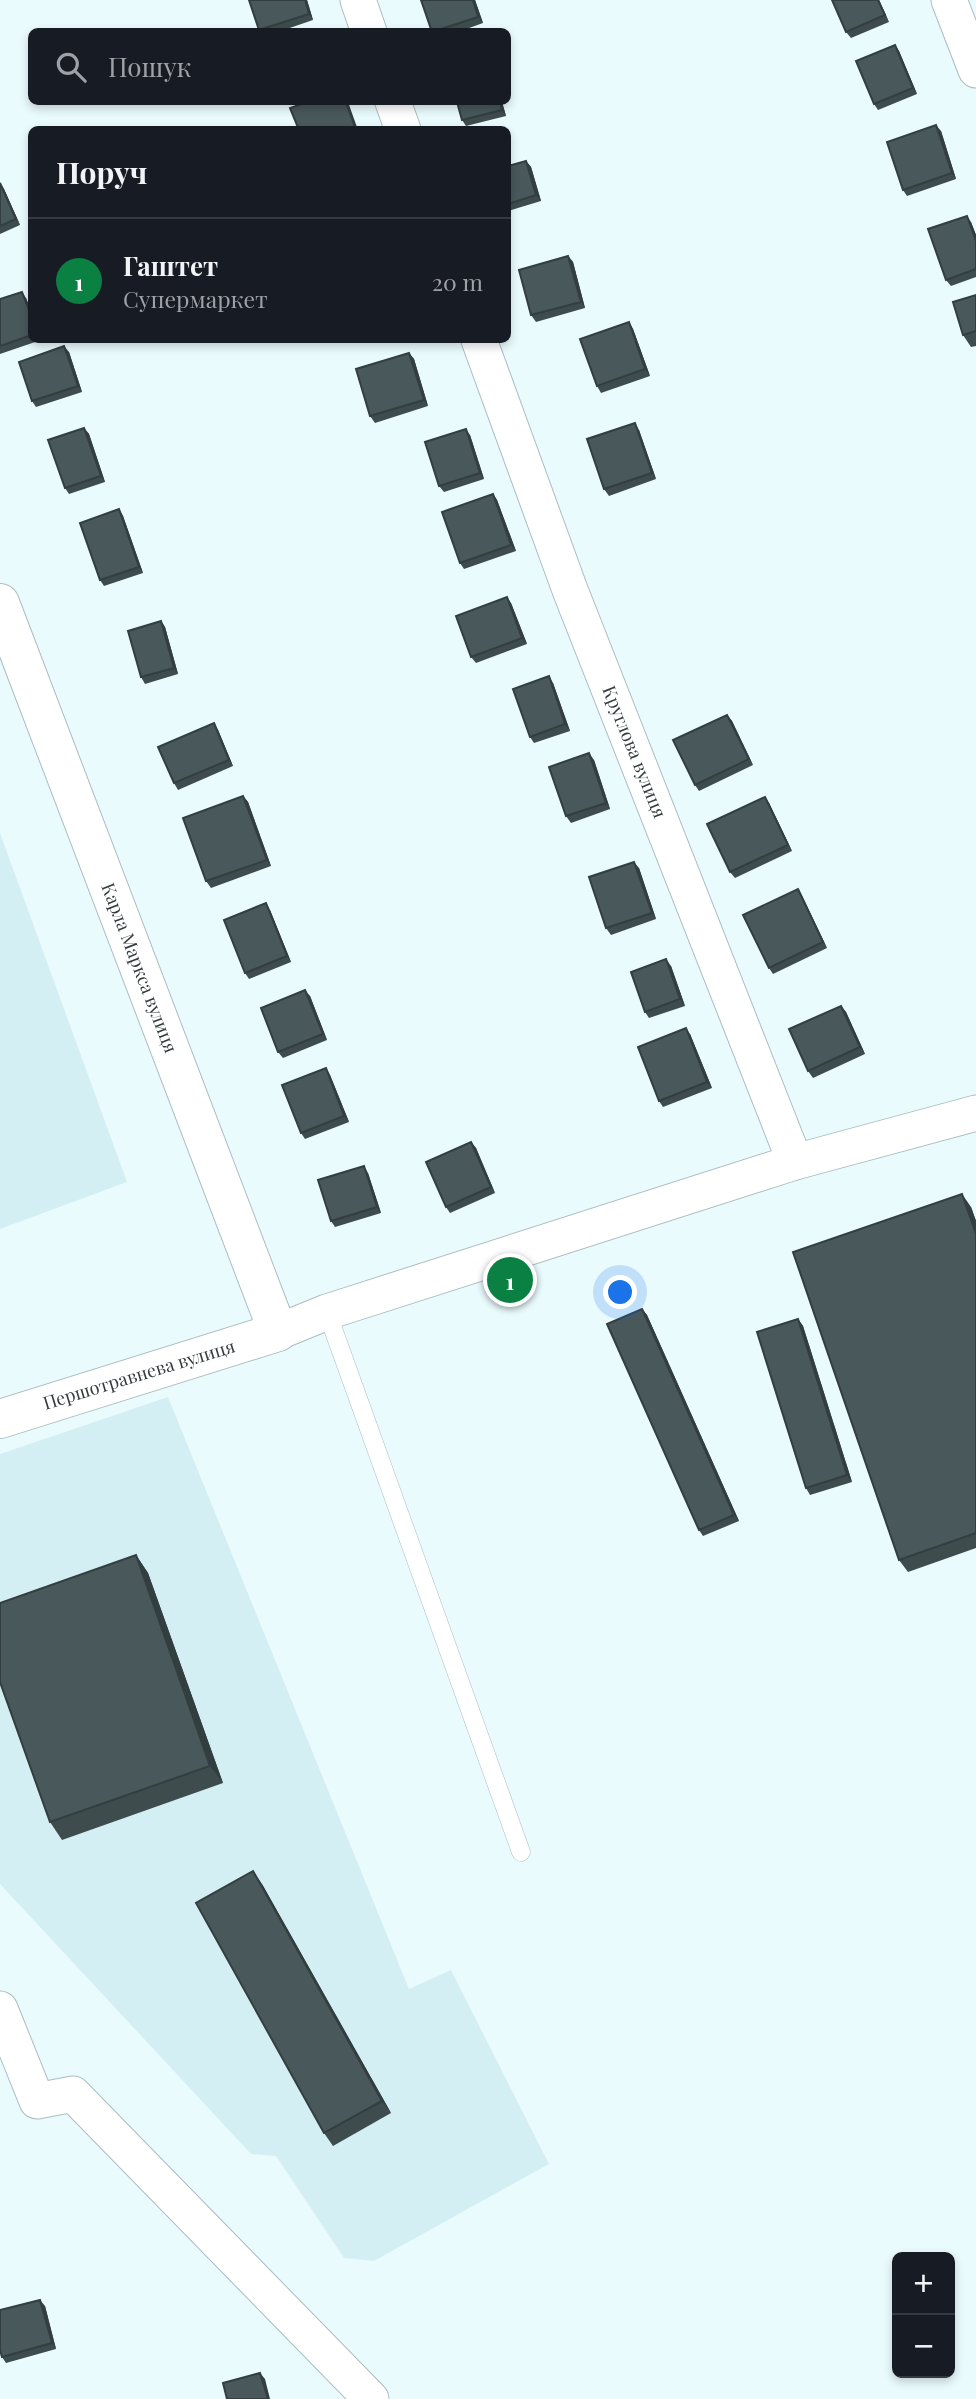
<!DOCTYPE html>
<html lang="uk">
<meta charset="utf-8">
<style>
body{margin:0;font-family:"Playfair Display",serif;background:#20242c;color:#f1f3f6}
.controls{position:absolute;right:21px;bottom:21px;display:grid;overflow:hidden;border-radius:10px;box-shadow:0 4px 10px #0003}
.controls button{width:63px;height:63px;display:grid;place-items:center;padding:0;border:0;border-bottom:2px solid #363941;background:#171b24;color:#f1f3f6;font:35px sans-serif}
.you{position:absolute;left:621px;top:1293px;width:24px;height:24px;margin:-18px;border:5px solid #fff;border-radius:50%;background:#1a73e8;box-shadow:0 0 0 10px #1a73e833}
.badge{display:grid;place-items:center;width:46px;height:46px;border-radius:50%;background:#0b8043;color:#fff;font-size:23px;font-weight:700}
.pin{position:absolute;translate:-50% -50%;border:4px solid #fff;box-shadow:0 2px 7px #0006}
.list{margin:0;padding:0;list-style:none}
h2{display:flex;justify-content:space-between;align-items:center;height:91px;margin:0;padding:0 28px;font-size:30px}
h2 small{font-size:23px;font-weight:400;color:#9ea1a6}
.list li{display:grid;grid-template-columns:46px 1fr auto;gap:21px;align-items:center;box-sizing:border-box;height:126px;padding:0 28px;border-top:2px solid #363941}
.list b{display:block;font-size:26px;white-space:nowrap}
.list p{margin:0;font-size:23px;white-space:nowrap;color:#9ea1a6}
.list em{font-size:23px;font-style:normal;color:#9ea1a6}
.icon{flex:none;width:38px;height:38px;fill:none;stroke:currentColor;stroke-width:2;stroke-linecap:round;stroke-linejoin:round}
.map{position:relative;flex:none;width:976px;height:2399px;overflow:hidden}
.search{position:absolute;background:#171b24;box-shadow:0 4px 10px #0003;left:28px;top:28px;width:483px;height:77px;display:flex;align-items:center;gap:18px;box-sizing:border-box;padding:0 24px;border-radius:10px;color:#9ea1a6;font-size:26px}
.panel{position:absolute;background:#171b24;box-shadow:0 4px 10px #0003;left:28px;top:126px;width:483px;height:217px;border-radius:10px}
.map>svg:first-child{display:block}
.built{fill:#d4eff3}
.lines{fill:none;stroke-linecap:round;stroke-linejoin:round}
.lane-casing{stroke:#acbdc0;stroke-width:19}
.street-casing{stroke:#acbdc0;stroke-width:37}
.secondary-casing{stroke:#acbdc0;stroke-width:40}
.lane{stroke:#fff;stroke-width:18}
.street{stroke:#fff;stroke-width:35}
.secondary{stroke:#fff;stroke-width:38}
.wall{fill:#3f4c4e}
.shaded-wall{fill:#333e40}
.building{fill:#49585b;stroke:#333e40;stroke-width:2}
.labels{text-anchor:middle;stroke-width:7;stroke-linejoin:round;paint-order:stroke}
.street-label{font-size:18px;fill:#363c3e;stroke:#fff}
</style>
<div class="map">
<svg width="976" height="2399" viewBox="0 0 976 2399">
<rect width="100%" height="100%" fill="#eafbfe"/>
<g class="built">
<path d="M0,833l127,349 -127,47z"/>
<path d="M168,1397l241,592 42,-19 98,194 -175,97 -30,-3 -68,-102 -25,-2 -251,-270v-430z"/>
</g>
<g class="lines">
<g class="lane-casing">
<path id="lane" d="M327,1312l194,540"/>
</g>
<g class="street-casing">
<g id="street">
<path d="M358,0l11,32"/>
<path d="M949,0l27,70"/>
<path d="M393,102l10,28"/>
<path d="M479,340l91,250 225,572"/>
<path d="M278,1332l49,-20 468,-150 181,-49"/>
<path d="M0,2009l37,92 36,-7 298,305"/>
</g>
</g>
<g class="secondary-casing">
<path id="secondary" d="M0,603l278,729 -278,87"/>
</g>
<use href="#lane" class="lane"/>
<use href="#street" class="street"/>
<use href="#secondary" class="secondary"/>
</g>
<g class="wall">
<path d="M307,0l6,20 -35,12h-18l-1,-2z"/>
<path d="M421,0h54l8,23 -25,9h-26z"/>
<path d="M832,0h47l10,22 -38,16 -5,-6z"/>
<path d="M895,45l4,6 18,43 -39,16 -4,-6z"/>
<path d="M502,102l4,14 -40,10 -4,-6z"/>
<path d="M941,131l15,48 -49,17 -4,-6z"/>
<path d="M526,161l5,6 10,34 -33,10v-45z"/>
<path d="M0,183l4,6 16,36 -20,9z"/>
<path d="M971,222l5,13v42l-25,9 -5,-6z"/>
<path d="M568,256l5,6 12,46 -49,14 -5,-7z"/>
<path d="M976,295v51l-5,1 -8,-12z"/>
<path d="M26,298l6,15v27h9l-41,14v-55z"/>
<path d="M629,322l4,7 17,47 -49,17 -4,-7z"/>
<path d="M69,352l13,40 -46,15 -4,-6z"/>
<path d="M409,353l5,6 14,47 -53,17 -5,-7z"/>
<path d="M84,428l5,6 16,48 -36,12 -4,-6z"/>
<path d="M639,430l17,49 -47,17 -5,-7z"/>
<path d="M470,435l14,44 -40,13 -5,-6z"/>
<path d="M493,494l4,6 19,51 -52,18 -4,-6z"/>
<path d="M119,509l4,7 20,57 -39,13 -4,-6z"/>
<path d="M511,603l16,41 -51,19 -5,-6z"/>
<path d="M161,621l4,6 13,47 -33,10 -4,-7z"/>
<path d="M553,683l17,48 -36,12 -4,-6z"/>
<path d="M727,715l5,6 21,44 -54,26 -4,-6z"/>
<path d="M218,730l15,36 -55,24 -4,-7z"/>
<path d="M594,760l16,49 -39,14 -5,-7z"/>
<path d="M243,796l5,6 23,64 -60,22 -5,-7z"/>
<path d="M769,803l23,48 -57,27 -5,-6z"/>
<path d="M639,868l17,51 -45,16 -5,-7z"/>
<path d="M798,889l4,7 25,52 -54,26 -4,-6z"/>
<path d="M270,910l21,52 -42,17 -4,-6z"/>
<path d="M671,966l14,40 -36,12 -4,-6z"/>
<path d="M310,996l17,44 -44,18 -5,-6z"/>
<path d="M841,1006l5,6 19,42 -52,24 -5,-7z"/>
<path d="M690,1034l22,54 -49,19 -4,-6z"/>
<path d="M326,1068l4,7 19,47 -44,17 -4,-6z"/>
<path d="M471,1142l5,6 19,45 -45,20 -4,-6z"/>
<path d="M368,1173l13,40 -46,14 -4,-6z"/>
<path d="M971,1207l5,14v327l-68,24 -9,-12z"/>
<path d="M642,1309l5,6 92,206 -36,15 -4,-6z"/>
<path d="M798,1319l5,7 49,156 -42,13 -4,-7z"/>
<path d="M136,1555l12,18 75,210 -161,57 -12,-18z"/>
<path d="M262,1884l129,229 -58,33 -9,-13z"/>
<path d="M45,2306l11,43 -50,14 -4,-6z"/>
</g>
<g class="shaded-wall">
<path d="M305,0h2l6,20 -4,-6z"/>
<path d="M473,0h2l8,23 -5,-6z"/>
<path d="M878,0h1l10,22 -4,-7z"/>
<path d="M895,45l4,6 18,43 -4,-6z"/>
<path d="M346,102h2l10,28h-2z"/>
<path d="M500,102h2l4,14 -4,-6z"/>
<path d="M936,125l5,6 15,48 -4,-6z"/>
<path d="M526,161l5,6 10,34 -5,-6z"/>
<path d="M0,183l4,6 16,36 -4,-6z"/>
<path d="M967,216l4,6 5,13v6z"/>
<path d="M568,256l5,6 12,46 -4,-6z"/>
<path d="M22,292l4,6 6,15v5z"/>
<path d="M629,322l4,7 17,47 -5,-7z"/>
<path d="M64,346l5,6 13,40 -4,-6z"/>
<path d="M409,353l5,6 14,47 -4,-6z"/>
<path d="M635,423l4,7 17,49 -4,-6z"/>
<path d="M84,428l5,6 16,48 -4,-6z"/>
<path d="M466,429l4,6 14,44 -4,-6z"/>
<path d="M493,494l4,6 19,51 -5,-6z"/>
<path d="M119,509l4,7 20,57 -4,-6z"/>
<path d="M507,597l4,6 16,41 -5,-6z"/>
<path d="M161,621l4,6 13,47 -4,-6z"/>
<path d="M549,676l4,7 17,48 -5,-7z"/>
<path d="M727,715l5,6 21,44 -4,-6z"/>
<path d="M214,723l4,7 15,36 -4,-6z"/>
<path d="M589,753l5,7 16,49 -4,-6z"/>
<path d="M243,796l5,6 23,64 -4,-6z"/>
<path d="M765,797l4,6 23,48 -4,-6z"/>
<path d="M634,862l5,6 17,51 -4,-6z"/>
<path d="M798,889l4,7 25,52 -4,-6z"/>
<path d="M266,903l4,7 21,52 -4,-6z"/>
<path d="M666,959l5,7 14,40 -5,-7z"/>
<path d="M305,990l5,6 17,44 -4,-6z"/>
<path d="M841,1006l5,6 19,42 -5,-7z"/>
<path d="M686,1028l4,6 22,54 -5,-6z"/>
<path d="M326,1068l4,7 19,47 -5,-6z"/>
<path d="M471,1142l5,6 19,45 -4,-6z"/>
<path d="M364,1166l4,7 13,40 -4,-6z"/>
<path d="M962,1194l9,13 5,14v13z"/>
<path d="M642,1309l5,6 92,206 -5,-6z"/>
<path d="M798,1319l5,7 49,156 -5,-7z"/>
<path d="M136,1555l12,18 75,210 -13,-17z"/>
<path d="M253,1871l9,13 129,229 -9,-12z"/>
<path d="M40,2300l5,6 11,43 -4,-6z"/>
<path d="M260,2373l5,6 5,20h-2z"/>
</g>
<g class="building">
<path d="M249,0h56l4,14 -50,16z"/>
<path d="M421,0h52l5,17 -46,15z"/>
<path d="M832,0h46l7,15 -39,17z"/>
<path d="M895,45l18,43 -39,16 -18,-43z"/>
<path d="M307,102h39l10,28h-57l-9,-22z"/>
<path d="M457,102h43l2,8 -40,10z"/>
<path d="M936,125l16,48 -49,17 -16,-48z"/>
<path d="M526,161l10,34 -28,9v-38z"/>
<path d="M0,183l16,36 -16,7z"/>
<path d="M967,216l9,25v28l-30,11 -18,-51z"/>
<path d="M568,256l13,46 -50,13 -12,-45z"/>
<path d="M22,292l10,26v17l-32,11v-47z"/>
<path d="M976,295v36l-13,4 -10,-33z"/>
<path d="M629,322l16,47 -48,17 -17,-47z"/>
<path d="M64,346l14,40 -46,15 -13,-39z"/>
<path d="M409,353l15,47 -54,16 -14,-47z"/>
<path d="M635,423l17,50 -48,16 -17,-50z"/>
<path d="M84,428l17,48 -36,12 -17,-48z"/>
<path d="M466,429l14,44 -41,13 -14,-44z"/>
<path d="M493,494l18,51 -51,18 -18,-51z"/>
<path d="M119,509l20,58 -39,13 -20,-57z"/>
<path d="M507,597l15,41 -51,19 -15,-41z"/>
<path d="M161,621l13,47 -33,9 -13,-46z"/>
<path d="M549,676l16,48 -35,13 -17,-48z"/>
<path d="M727,715l22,44 -54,26 -22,-45z"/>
<path d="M214,723l15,37 -55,23 -16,-36z"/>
<path d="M589,753l17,50 -40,13 -17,-49z"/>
<path d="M243,796l24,64 -61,21 -23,-63z"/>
<path d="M765,797l23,48 -58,27 -23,-48z"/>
<path d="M634,862l18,51 -46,15 -17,-51z"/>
<path d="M798,889l25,53 -54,26 -26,-53z"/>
<path d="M266,903l21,53 -42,17 -21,-53z"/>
<path d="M666,959l14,40 -35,13 -14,-40z"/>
<path d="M305,990l18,44 -45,18 -17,-44z"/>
<path d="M841,1006l19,41 -52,24 -19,-42z"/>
<path d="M686,1028l21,54 -48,19 -21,-54z"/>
<path d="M326,1068l18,48 -43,17 -19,-48z"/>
<path d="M471,1142l20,45 -45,20 -20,-45z"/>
<path d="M364,1166l13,41 -46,14 -13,-41z"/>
<path d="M962,1194l14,40v299l-77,27 -106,-308z"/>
<path d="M642,1309l92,206 -35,15 -92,-206z"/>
<path d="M798,1319l49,156 -41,13 -49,-156z"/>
<path d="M136,1555l74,211 -160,56 -50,-140v-79z"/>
<path d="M253,1871l129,230 -58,32 -128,-230z"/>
<path d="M40,2300l12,43 -50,14 -2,-7v-40z"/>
<path d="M260,2373l8,26h-41l-4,-16z"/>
</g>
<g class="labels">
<g class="street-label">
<text transform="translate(634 752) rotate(68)" y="6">Круглова вулиця</text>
<text transform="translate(139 968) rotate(69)" y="6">Карла Маркса вулиця</text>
<text transform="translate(139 1375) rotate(-17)" y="6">Першотравнева вулиця</text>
</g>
</g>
</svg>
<div class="controls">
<button>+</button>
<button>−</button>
</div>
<div class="you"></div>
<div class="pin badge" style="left:510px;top:1280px">1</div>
<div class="search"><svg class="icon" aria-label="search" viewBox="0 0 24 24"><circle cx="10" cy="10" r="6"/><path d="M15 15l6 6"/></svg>Пошук</div>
<section class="panel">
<h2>Поруч<small></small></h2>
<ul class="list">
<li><span class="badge">1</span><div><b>Гаштет</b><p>Супермаркет</p></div><em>20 m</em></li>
</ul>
</section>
</div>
